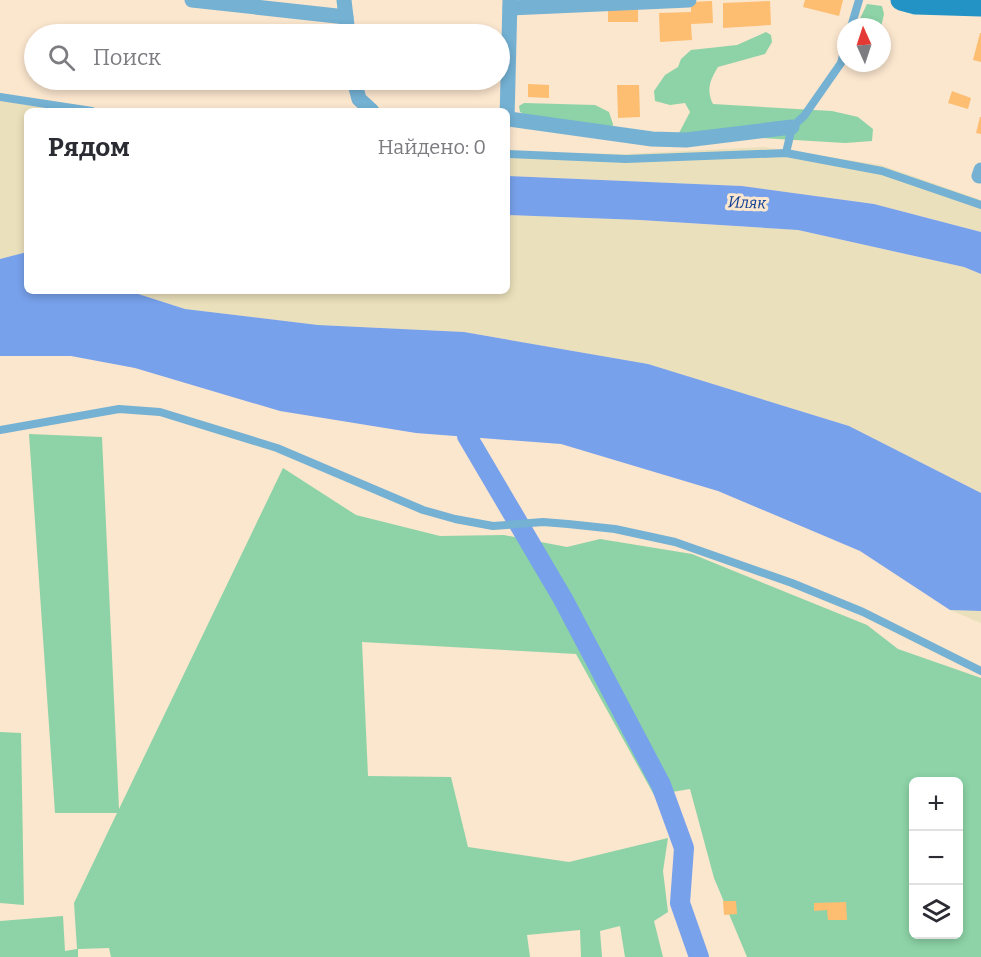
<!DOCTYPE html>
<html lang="ru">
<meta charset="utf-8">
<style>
body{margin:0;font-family:Bitter,serif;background:#f2f2f3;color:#2b2b33}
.controls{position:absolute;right:18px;bottom:18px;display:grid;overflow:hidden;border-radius:9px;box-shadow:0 3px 9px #0003}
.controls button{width:54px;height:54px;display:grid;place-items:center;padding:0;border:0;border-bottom:2px solid #e1e1e2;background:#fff;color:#2b2b33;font:30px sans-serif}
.compass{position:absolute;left:837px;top:18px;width:54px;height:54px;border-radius:50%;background:#fff;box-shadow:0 3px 9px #0003;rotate:357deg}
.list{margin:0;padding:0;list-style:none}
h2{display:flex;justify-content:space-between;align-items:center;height:78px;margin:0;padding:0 24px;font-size:26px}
h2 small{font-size:20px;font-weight:400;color:#7c7c81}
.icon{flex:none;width:33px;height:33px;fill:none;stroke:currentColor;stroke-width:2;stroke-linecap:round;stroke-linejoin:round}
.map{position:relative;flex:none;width:981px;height:957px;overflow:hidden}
.search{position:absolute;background:#fff;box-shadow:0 3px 9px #0003;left:24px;top:24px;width:486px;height:66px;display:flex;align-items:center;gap:15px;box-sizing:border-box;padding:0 21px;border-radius:33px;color:#7c7c81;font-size:22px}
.panel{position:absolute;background:#fff;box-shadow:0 3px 9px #0003;left:24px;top:108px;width:486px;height:186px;border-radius:9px}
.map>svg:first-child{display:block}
.green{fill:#8dd3a7;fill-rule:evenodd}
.sand{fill:#eae0bb}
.water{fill:#77a1eb}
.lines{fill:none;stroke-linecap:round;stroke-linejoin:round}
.canal{stroke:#77a1eb;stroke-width:20}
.building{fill:#fdbe72}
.lane{stroke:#74b1d3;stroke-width:8}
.street{stroke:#74b1d3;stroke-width:15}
.secondary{stroke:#2393c6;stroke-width:21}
.labels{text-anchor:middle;stroke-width:6;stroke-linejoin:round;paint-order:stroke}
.water-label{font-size:16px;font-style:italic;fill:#103f94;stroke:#fbe6ce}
</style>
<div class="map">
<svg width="981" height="957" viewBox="0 0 981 957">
<rect width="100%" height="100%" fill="#fbe6ce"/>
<g class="green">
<path d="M867,4l15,2 2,8 -3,13h-25z"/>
<path d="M766,32l5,3 1,7 -7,12 -47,13c-8,13 -12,23 -5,37l119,7 26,6 15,12 -1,12 -27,2 -166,-10 11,-21 -5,-9 -15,2 -15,-4 -1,-10 11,-16 13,-8 3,-8 10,-9 46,-5z"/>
<path d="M524,103l71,2 14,7 4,12 -1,7 -66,-6 -26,-13 -1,-6z"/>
<path d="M29,434l73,3 17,372 164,-341 73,47 84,21 64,-1 63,12 33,-8 92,15 175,71 31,24 83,29v279h-234l-33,-79 -24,-89 -36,6 -78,-141 -214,-12 6,134 83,1 17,70 101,15 99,-24 -5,33 5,41 -14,9 9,36h-38l-5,-31 -20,5 2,26h-21l-1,-27 -53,5 3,22h-419l-2,-9 -31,1v8h-78v-36l63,-5 2,35 12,-2 -3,-46 43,-90h-62zM914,782h44v152h-44z"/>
<path d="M0,732l21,1 3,172 -24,-2z"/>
</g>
<g class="sand">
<path d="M0,101l78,10h-51v141l-27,7z"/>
<path d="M764,147l117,18 100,35v32l-107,-28 -132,-18 -235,-10v-24l118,2z"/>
<path d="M507,215l133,5 158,10 166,37 17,7v219l-132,-67 -201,-62 -184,-32 -146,-7 -133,-16 -56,-18h378z"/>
<path d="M950,610l31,1v12z"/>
</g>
<g class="water">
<path d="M507,176l235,10 132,18 107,28v42l-17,-7 -166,-37 -158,-10 -133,-5z"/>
<path d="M27,252v39h102l56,18 133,16 146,7 184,32 201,62 132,67v118l-31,-1 -90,-59 -142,-60 -157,-47 -145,-11 -136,-22 -145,-43 -64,-12h-71v-97z"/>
</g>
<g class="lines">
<path class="canal" d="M467,436l96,163 98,186 23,63 -4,55 19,54"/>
</g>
<g class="building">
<path d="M805,0h38l-4,16 -36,-9z"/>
<path d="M712,1l1,22 -22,1 1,16 -32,2 -1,-29 32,-1v-10z"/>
<path d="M770,1l1,24 -48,3v-25z"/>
<rect x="608" y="7" width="30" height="15"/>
<path d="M980,33h1v29l-8,-2z"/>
<path d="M528,84l21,1v13l-21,-1z"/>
<path d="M617,85h22l1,32 -22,1z"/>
<path d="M952,91l19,7 -3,11 -20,-6z"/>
<path d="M980,117h1v17l-5,-1z"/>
<path d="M723,901h13l1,13 -13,1z"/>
<path d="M846,902l1,18h-19l-1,-10 -13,1v-8z"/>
</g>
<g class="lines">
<g class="lane">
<path d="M851,27l8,-27"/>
<path d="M0,97l92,14"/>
<path d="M786,153l6,-26 12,-11 37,-53 5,-19"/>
<path d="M507,154l119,5 160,-6 96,18 99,34"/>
<path d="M0,430l119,-21 41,3 117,36 146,62 32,9 38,7 50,-4 25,2 47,5 60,13 117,41 71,29 118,59"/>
</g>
<g class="street">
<path d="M192,0l154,17"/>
<path d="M344,0l4,34"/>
<path d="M510,8l179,-8"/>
<path d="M354,80l5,19 13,12"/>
<path d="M507,119l3,-119"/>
<path d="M509,119l143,20 34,1 106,-13"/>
<path d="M979,176l2,-6"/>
</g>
<path class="secondary" d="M901,0l15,4 65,2"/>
</g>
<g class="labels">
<g class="water-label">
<text transform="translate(747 202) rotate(2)" y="6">Иляк</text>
</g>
</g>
</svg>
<div class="controls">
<button>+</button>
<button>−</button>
<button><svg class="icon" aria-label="layers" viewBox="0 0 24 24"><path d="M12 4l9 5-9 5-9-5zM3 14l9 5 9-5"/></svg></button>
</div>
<svg class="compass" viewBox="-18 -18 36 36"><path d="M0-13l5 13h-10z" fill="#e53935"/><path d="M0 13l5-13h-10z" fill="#7c7c81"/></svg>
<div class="search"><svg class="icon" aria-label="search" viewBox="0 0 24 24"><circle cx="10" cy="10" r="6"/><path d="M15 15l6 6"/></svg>Поиск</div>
<section class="panel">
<h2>Рядом<small>Найдено: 0</small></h2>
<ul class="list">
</ul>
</section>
</div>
